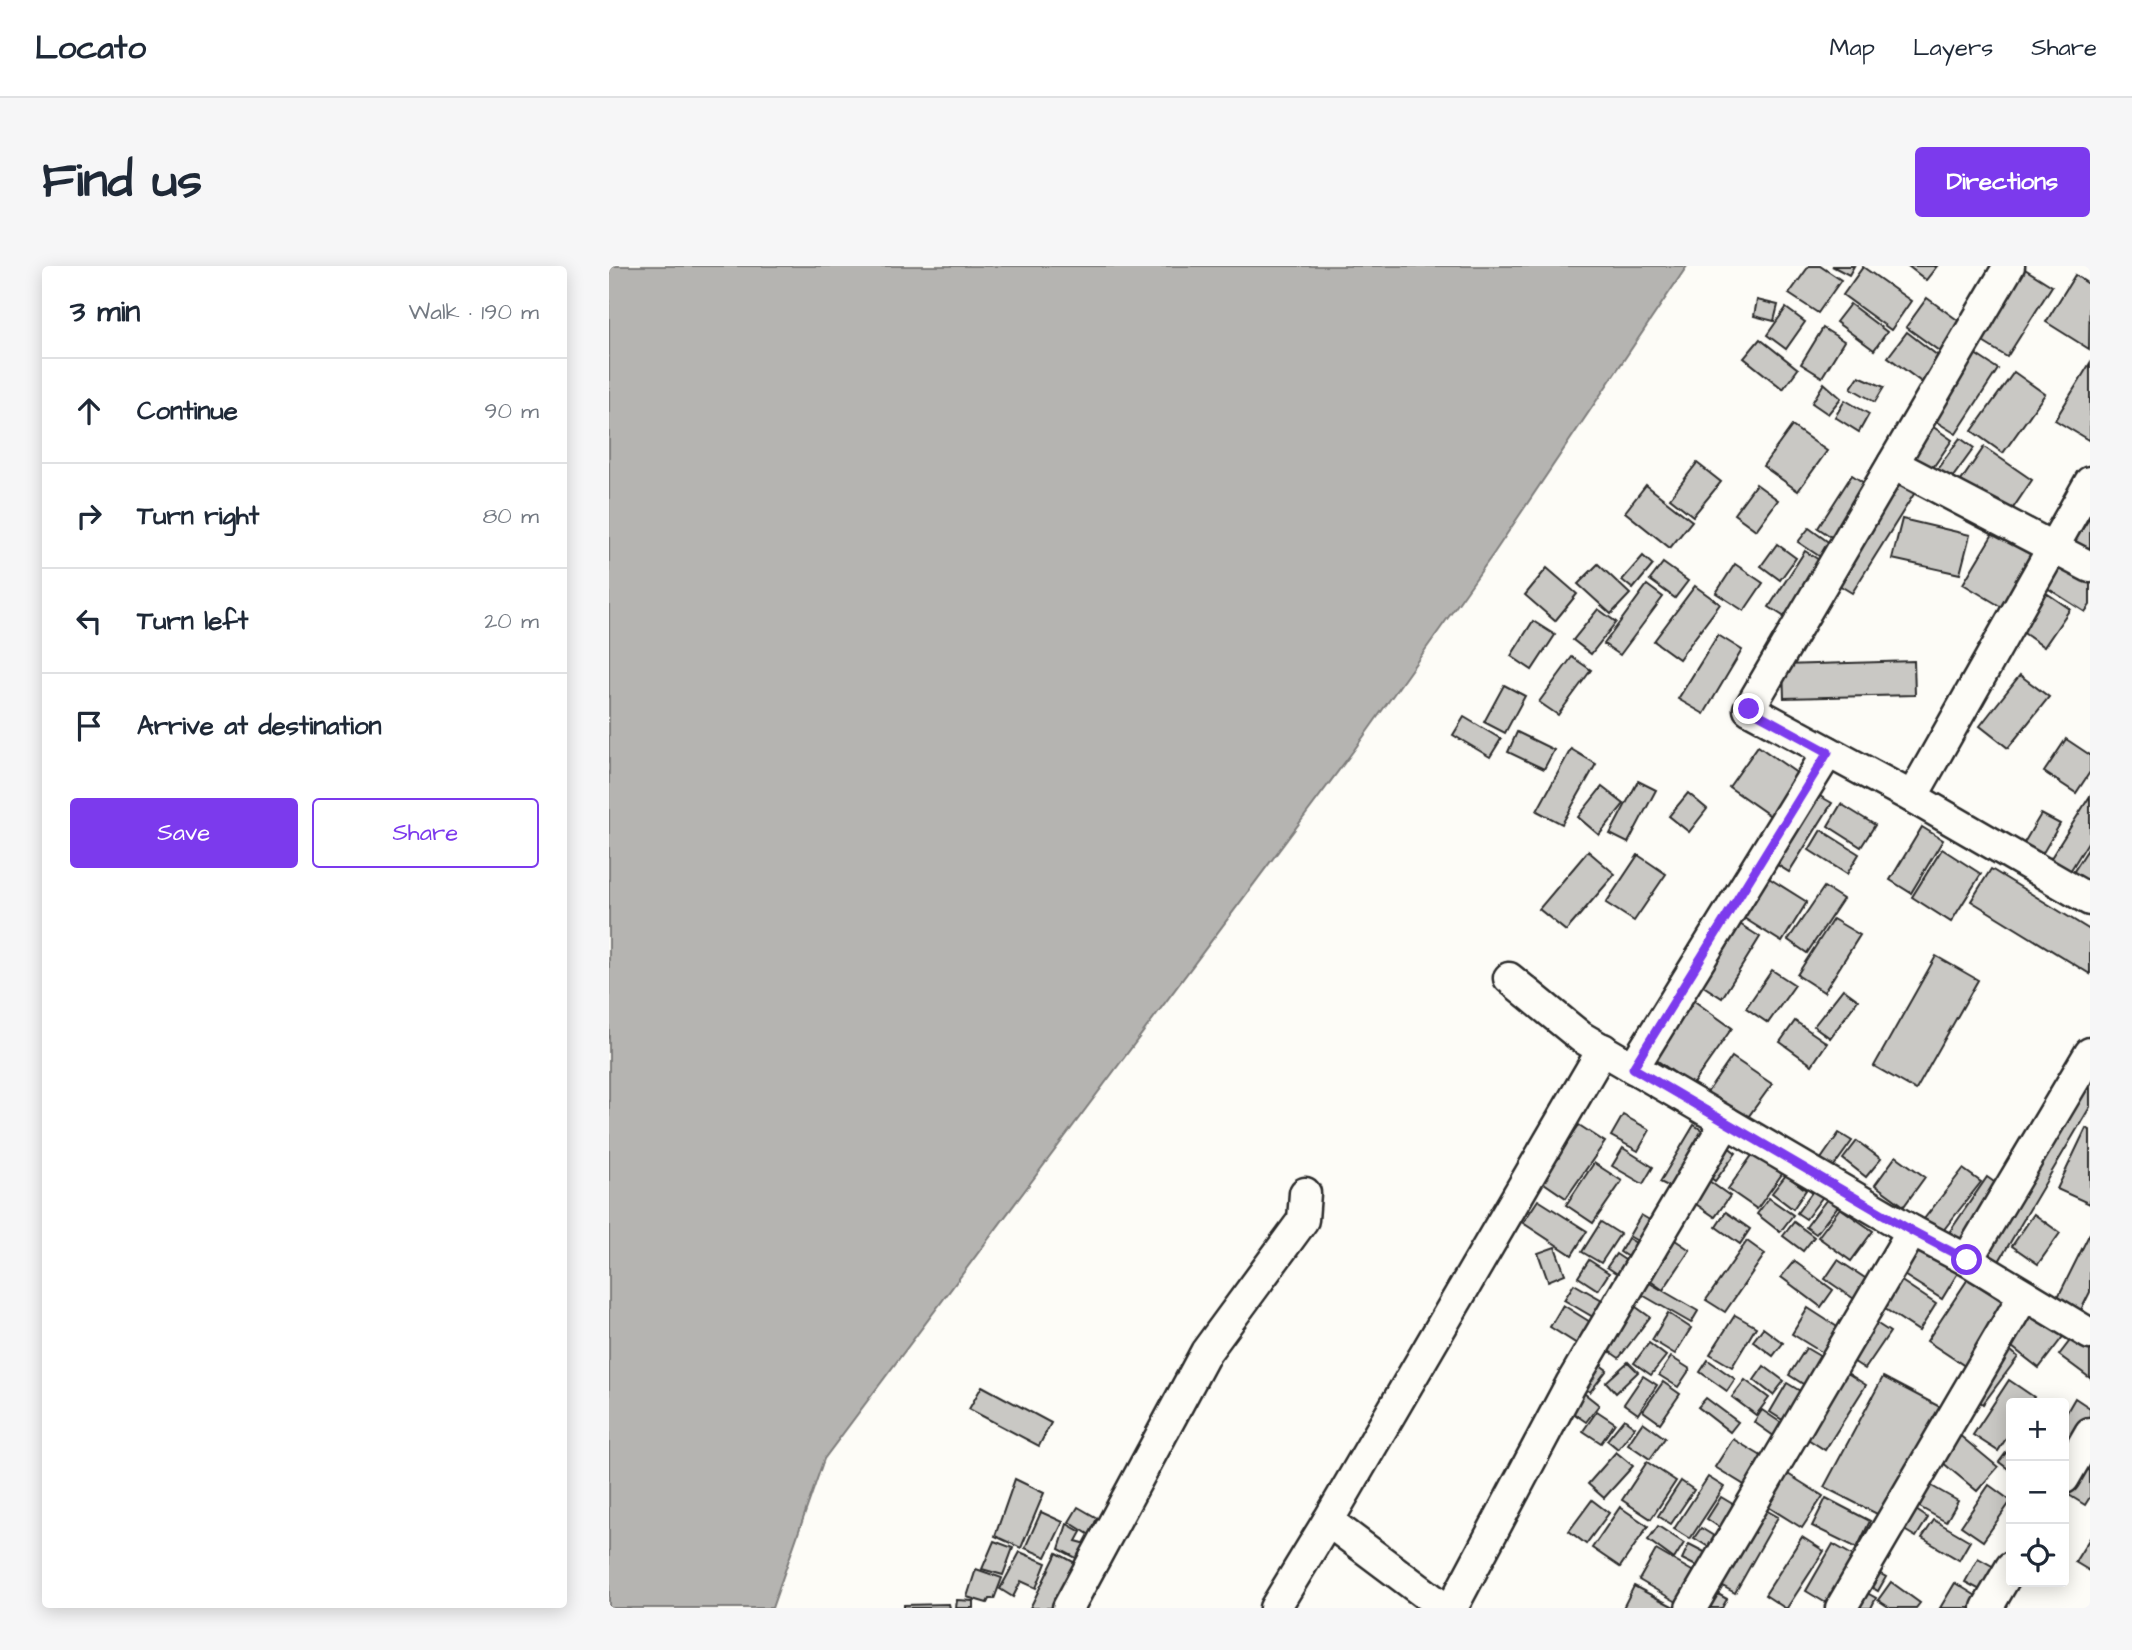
<!DOCTYPE html>
<meta charset="utf-8">
<style>
body{margin:0;font-family:"Architects Daughter",sans-serif;background:#f6f6f7;color:#1f2937}
.controls{position:absolute;right:21px;bottom:21px;display:grid;overflow:hidden;border-radius:7px;box-shadow:0 4px 18px #0003}
.controls button{width:63px;height:63px;display:grid;place-items:center;padding:0;border:0;border-bottom:2px solid #e0e1e3;background:#fff;color:#1f2937;font:35px sans-serif}
.stop{position:absolute;width:21px;height:21px;margin:-16px;border:5px solid #7c3aed;border-radius:50%;background:#fff}
.stop.end{background:#7c3aed;border-color:#fff;box-shadow:0 2px 7px #0008}
.list{margin:0;padding:0;list-style:none}
h2{display:flex;justify-content:space-between;align-items:center;height:91px;margin:0;padding:0 28px;font-size:30px}
h2 small{font-size:23px;font-weight:400;color:#747a83}
.list li{display:grid;grid-template-columns:46px 1fr auto;gap:21px;align-items:center;box-sizing:border-box;height:105px;padding:0 28px;border-top:2px solid #e0e1e3}
.list b{display:block;font-size:26px;white-space:nowrap}
.list em{font-size:23px;font-style:normal;color:#747a83}
.actions{display:flex;gap:14px;padding:21px 28px}
.actions a{flex:1;padding:16px 0;border:2px solid #7c3aed;border-radius:7px;text-align:center;font-size:24px;color:#7c3aed}
.actions .main{background:#7c3aed;color:#fff}
.icon{flex:none;width:38px;height:38px;fill:none;stroke:currentColor;stroke-width:2;stroke-linecap:round;stroke-linejoin:round}
.map{position:relative;flex:none;width:1481px;height:1342px;overflow:hidden;border-radius:7px}
header{display:flex;align-items:center;gap:42px;box-sizing:border-box;height:98px;padding:0 35px;background:#fff;border-bottom:2px solid #e0e1e3}
header strong{font-size:33px}
nav{display:flex;gap:38px;margin-inline-start:auto;font-size:24px}
.intro{display:flex;align-items:center;justify-content:space-between;box-sizing:border-box;height:168px;padding:0 42px}
h1{margin:0;font-size:49px}
.button{padding:18px 32px;border-radius:7px;background:#7c3aed;color:#fff;font-size:24px;font-weight:700}
main{display:flex;gap:42px;padding:0 42px}
aside{flex:1;background:#fff;border-radius:7px;box-shadow:0 4px 18px #0003}
.map>svg:first-child{display:block}
.water{fill:#b5b4b1;stroke:#7e7d7b;stroke-width:2}
.building{fill:#c9c8c4;stroke:#2b2b2b;stroke-width:2}
.lines{fill:none;stroke-linecap:round;stroke-linejoin:round}
.street-casing{stroke:#2b2b2b;stroke-width:35}
.street{stroke:#fdfcf7;stroke-width:30}
.route{stroke:#7c3aed;stroke-width:9}
</style>
<header>
<strong>Locato</strong>
<nav><a>Map</a><a>Layers</a><a>Share</a></nav>
</header>
<div class="intro"><h1>Find us</h1><a class="button">Directions</a></div>
<main>
<aside>
<h2>3 min<small>Walk · 190 m</small></h2>
<ul class="list">
<li><svg class="icon" aria-label="ahead" viewBox="0 0 24 24"><path d="M12 20V5M6 11l6-6 6 6"/></svg><div><b>Continue</b></div><em>90 m</em></li>
<li><svg class="icon" aria-label="right" viewBox="0 0 24 24"><path d="M7 20v-9h11M14 6l5 5-5 5"/></svg><div><b>Turn right</b></div><em>80 m</em></li>
<li><svg class="icon" aria-label="left" viewBox="0 0 24 24"><path d="M17 20v-9H6M10 6l-5 5 5 5"/></svg><div><b>Turn left</b></div><em>20 m</em></li>
<li><svg class="icon" aria-label="arrive" viewBox="0 0 24 24"><path d="M6 21V4h12l-3 4 3 4H6"/></svg><div><b>Arrive at destination</b></div></li>
</ul>
<div class="actions"><a class="main">Save</a><a>Share</a></div>
</aside>
<div class="map">
<svg width="1481" height="1342" viewBox="0 0 1481 1342">
<rect width="100%" height="100%" fill="#fdfcf7"/>
<filter id="ink" filterUnits="userSpaceOnUse"><feTurbulence type="fractalNoise" baseFrequency=".0143" numOctaves="2"/><feDisplacementMap in="SourceGraphic" scale="14" xChannelSelector="R" yChannelSelector="G"/><feConvolveMatrix kernelMatrix="1 2 1 2 8 2 1 2 1" color-interpolation-filters="sRGB"/></filter>
<g filter="url(#ink)">
<path class="water" d="M0,0h1078l-193,287 -140,197 -530,709 -52,149h-163z"/>
<g class="building">
<path d="M1200,0h11l21,14 -23,33 -29,-19z"/>
<path d="M1223,0h22l-5,9z"/>
<path d="M1299,0h29l-11,14z"/>
<path d="M1411,0l32,20 -45,71 -34,-21z"/>
<path d="M1254,1l48,34 -20,29 -48,-35z"/>
<path d="M1466,9l15,10 -1,64 -43,-27z"/>
<path d="M1318,32l36,26 -21,29 -36,-26z"/>
<path d="M1148,34l21,5 -4,16 -20,-5z"/>
<path d="M1241,38l37,28 -13,18 -38,-28z"/>
<path d="M1177,42l19,14 -19,27 -19,-14z"/>
<path d="M1214,62l21,13 -22,36 -21,-13z"/>
<path d="M1298,66l35,27 -18,25 -36,-27z"/>
<path d="M1151,73l38,30 -15,20 -39,-31z"/>
<path d="M1360,84l29,19 -42,65 -29,-18z"/>
<path d="M1481,97v78l-35,-21z"/>
<path d="M1405,106l31,22 -42,59 -31,-22z"/>
<path d="M1250,110l25,11 -9,15 -24,-14z"/>
<path d="M1215,117l17,15 -13,16 -16,-11z"/>
<path d="M1236,134l24,14 -10,18 -24,-15z"/>
<path d="M1320,158l23,16 -29,42 -23,-16z"/>
<path d="M1183,160l35,25 -29,40 -35,-25z"/>
<path d="M1351,172l14,10 -38,52 -14,-10z"/>
<path d="M1375,181l48,33 -23,34 -48,-33z"/>
<path d="M1088,197l24,19 -28,34 -23,-18z"/>
<path d="M1287,206l23,14 -67,107 -23,-14z"/>
<path d="M1243,209l21,14 -34,53 -21,-14z"/>
<path d="M1147,218l22,16 -22,30 -22,-16z"/>
<path d="M1037,219l46,36 -22,27 -45,-36z"/>
<path d="M1293,253l68,16 -10,39 -68,-15z"/>
<path d="M1480,253l1,1v52l-25,-16z"/>
<path d="M1388,261l42,25 -34,57 -42,-25z"/>
<path d="M1200,262l29,21 -10,13 -30,-20z"/>
<path d="M1168,278l19,14 -16,22 -19,-14z"/>
<path d="M1196,285l22,14 -36,56 -22,-14z"/>
<path d="M1034,290l10,9 -20,24 -11,-9z"/>
<path d="M1447,294l34,22v23l-5,7 -44,-28z"/>
<path d="M1054,297l25,18 -13,17 -25,-18z"/>
<path d="M989,298l32,30 -19,20 -33,-30z"/>
<path d="M1126,298l28,19 -19,28 -28,-18z"/>
<path d="M938,302l30,26 -22,27 -30,-26z"/>
<path d="M1038,319l16,12 -43,58 -16,-11z"/>
<path d="M1086,320l25,18 -41,55 -25,-18z"/>
<path d="M1433,324l28,19 -26,38 -29,-20z"/>
<path d="M989,343l18,13 -25,32 -18,-14z"/>
<path d="M924,355l22,14 -23,35 -21,-14z"/>
<path d="M1109,369l24,15 -38,64 -26,-15z"/>
<path d="M963,391l19,13 -33,45 -19,-13z"/>
<path d="M1305,395l1,34 -131,3 -1,-33z"/>
<path d="M1411,409l29,22 -41,51 -28,-22z"/>
<path d="M895,419l21,11 -20,37 -21,-11z"/>
<path d="M855,451l37,22 -11,18 -37,-22z"/>
<path d="M908,466l37,18 -10,19 -36,-17z"/>
<path d="M1457,473l24,16v17l-14,21 -32,-21z"/>
<path d="M1149,480l43,30 -29,41 -43,-30z"/>
<path d="M962,483l25,15 -34,60 -25,-13z"/>
<path d="M1029,515l18,9 -28,53 -18,-9z"/>
<path d="M993,521l22,17 -25,31 -21,-18z"/>
<path d="M1202,525l21,12 -43,69 -21,-13z"/>
<path d="M1079,527l19,16 -18,23 -20,-16z"/>
<path d="M1481,530v43l-26,42 -20,-12z"/>
<path d="M1232,538l34,21 -14,22 -33,-21z"/>
<path d="M1432,548l19,10 -23,39 -19,-10z"/>
<path d="M1313,561l21,13 -32,53 -21,-13z"/>
<path d="M1212,564l38,24 -12,20 -38,-24z"/>
<path d="M1481,580v50l-23,-14z"/>
<path d="M1333,583l39,25 -30,48 -39,-25z"/>
<path d="M979,585l27,23 -49,57 -27,-22z"/>
<path d="M1029,589l28,19 -32,47 -28,-18z"/>
<path d="M1382,603l99,61v44l-119,-73z"/>
<path d="M1155,609l43,27 -25,40 -43,-27z"/>
<path d="M1215,621l19,12 -36,54 -19,-13z"/>
<path d="M1224,653l27,16 -36,57 -27,-17z"/>
<path d="M1126,655l25,16 -38,61 -25,-16z"/>
<path d="M1327,690l42,24 -62,110 -42,-24z"/>
<path d="M1163,704l23,15 -27,38 -22,-15z"/>
<path d="M1234,723l15,11 -28,38 -16,-12z"/>
<path d="M1077,729l46,33 -40,57 -47,-33z"/>
<path d="M1186,755l32,22 -15,22 -32,-23z"/>
<path d="M1123,791l40,27 -29,40 -39,-27z"/>
<path d="M1481,792v49l-95,161 -21,-13z"/>
<path d="M1014,849l27,15 -12,21 -27,-15z"/>
<path d="M970,859l26,17 -39,56 -25,-17z"/>
<path d="M1085,859l17,11 -33,55 -18,-9z"/>
<path d="M1477,862l4,2v74l-33,-15z"/>
<path d="M1230,867l13,8 -26,36 -12,-8z"/>
<path d="M1248,875l24,18 -15,18 -23,-18z"/>
<path d="M1114,877l13,10 -21,28 -13,-10z"/>
<path d="M1014,882l30,19 -10,17 -31,-18z"/>
<path d="M1144,888l29,20 -25,35 -29,-20z"/>
<path d="M1287,890l29,21 -21,29 -29,-21z"/>
<path d="M985,897l28,18 -29,42 -27,-18z"/>
<path d="M1354,903l18,13 -39,50 -18,-13z"/>
<path d="M1177,909l20,15 -13,19 -21,-16z"/>
<path d="M1093,910l28,20 -15,21 -28,-19z"/>
<path d="M1378,911l17,12 -41,60 -17,-12z"/>
<path d="M1206,922l9,7 -18,24 -9,-6z"/>
<path d="M1160,932l24,17 -13,17 -23,-18z"/>
<path d="M1218,933l11,7 -22,28 -10,-7z"/>
<path d="M929,934l49,31 -15,24 -49,-32z"/>
<path d="M1231,942l33,23 -22,30 -33,-24z"/>
<path d="M1117,946l24,17 -10,15 -24,-17z"/>
<path d="M1425,948l26,19 -22,31 -26,-18z"/>
<path d="M1032,949l19,11 -12,21 -19,-11z"/>
<path d="M992,956l19,12 -19,29 -19,-11z"/>
<path d="M1185,956l20,15 -11,14 -20,-15z"/>
<path d="M1481,967v59l-13,26 -24,-11z"/>
<path d="M1060,970l21,14 -27,40 -21,-15z"/>
<path d="M1019,972l16,10 -8,14 -16,-10z"/>
<path d="M1138,975l18,13 -40,58 -19,-12z"/>
<path d="M1308,978l42,27 -17,28 -43,-27z"/>
<path d="M946,981l10,27 -17,7 -10,-28z"/>
<path d="M1007,988l18,12 -9,13 -18,-12z"/>
<path d="M980,994l20,13 -11,17 -20,-13z"/>
<path d="M1229,994l36,24 -14,19 -35,-24z"/>
<path d="M1185,995l39,29 -12,17 -40,-30z"/>
<path d="M1288,1012l39,26 -17,27 -40,-26z"/>
<path d="M1359,1013l41,27 -41,62 -41,-27z"/>
<path d="M1037,1015l52,30 -7,12 -52,-30z"/>
<path d="M965,1018l35,20 -9,17 -36,-21z"/>
<path d="M1020,1036l21,15 -31,41 -20,-14z"/>
<path d="M954,1039l32,20 -13,22 -32,-20z"/>
<path d="M1419,1040l37,28 -26,34 -36,-28z"/>
<path d="M1199,1042l34,22 -16,25 -34,-21z"/>
<path d="M1059,1047l23,15 -16,26 -23,-14z"/>
<path d="M1126,1049l21,12 -24,40 -22,-13z"/>
<path d="M1261,1053l20,13 -25,37 -20,-13z"/>
<path d="M1154,1062l20,15 -10,13 -20,-15z"/>
<path d="M1467,1067l14,11v34l-31,-23z"/>
<path d="M1040,1077l17,13 -15,19 -17,-12z"/>
<path d="M1395,1079l14,12 -35,47 -15,-12z"/>
<path d="M1197,1082l22,13 -17,28 -22,-14z"/>
<path d="M1062,1091l19,12 -12,18 -19,-12z"/>
<path d="M984,1094l14,10 -17,22 -13,-10z"/>
<path d="M1099,1094l27,19 -8,12 -27,-19z"/>
<path d="M1019,1096l10,10 -22,21 -10,-11z"/>
<path d="M1155,1100l20,15 -11,14 -19,-15z"/>
<path d="M1232,1103l25,16 -41,65 -25,-16z"/>
<path d="M1034,1110l14,9 -19,29 -14,-10z"/>
<path d="M1274,1111l57,30 -59,109 -57,-29z"/>
<path d="M1136,1114l24,18 -13,17 -24,-18z"/>
<path d="M1400,1114l25,17 -4,6h-19v28l-13,20 -25,-16z"/>
<path d="M1054,1116l17,12 -20,29 -17,-12z"/>
<path d="M1178,1117l23,14 -18,29 -22,-14z"/>
<path d="M373,1120l69,37 -12,23 -70,-37z"/>
<path d="M971,1124l19,15 -13,17 -20,-14z"/>
<path d="M1097,1132l32,24 -8,10 -32,-25z"/>
<path d="M1466,1132l15,10v12l-26,39v-42z"/>
<path d="M1153,1144l27,18 -8,13 -27,-19z"/>
<path d="M988,1145l18,12 -14,20 -18,-12z"/>
<path d="M1015,1153l11,8 -17,22 -11,-9z"/>
<path d="M1034,1156l22,16 -15,21 -22,-15z"/>
<path d="M1343,1163l46,38 -21,24 -46,-38z"/>
<path d="M1124,1173l35,21 -17,29 -36,-22z"/>
<path d="M1402,1180v25l-12,-9z"/>
<path d="M1007,1186l17,14 -29,32 -16,-14z"/>
<path d="M1038,1196l29,19 -25,38 -29,-19z"/>
<path d="M1470,1198l11,7v26l-5,8 -21,-13z"/>
<path d="M1174,1205l40,25 -21,32 -40,-25z"/>
<path d="M1099,1211l16,10 -34,52 -16,-10z"/>
<path d="M406,1213l29,14 -23,55 -26,-12z"/>
<path d="M1312,1214l37,21 -12,21 -37,-21z"/>
<path d="M1072,1215l13,9 -23,34 -13,-8z"/>
<path d="M1380,1219l22,16 -28,40 -22,-15z"/>
<path d="M1112,1231l20,12 -14,23 -20,-13z"/>
<path d="M1217,1232l44,23 -13,27 -45,-22z"/>
<path d="M983,1234l17,13 -23,31 -17,-13z"/>
<path d="M1146,1238l23,13 -43,76 -23,-13z"/>
<path d="M1298,1238l21,14 -12,19 -22,-13z"/>
<path d="M469,1241l19,11 -7,17 -21,-13z"/>
<path d="M1011,1241l28,19 -28,41 -28,-19z"/>
<path d="M432,1246l22,10 -17,35 -21,-9z"/>
<path d="M1325,1254l36,21 -11,19 -37,-22z"/>
<path d="M458,1258l14,8 -5,9 11,3 -7,16 -21,-11z"/>
<path d="M1049,1260l26,17 -10,16 -26,-19z"/>
<path d="M1092,1262l21,13 -7,10 -21,-13z"/>
<path d="M1193,1271l22,14 -37,57h-2l-20,-13z"/>
<path d="M1481,1272v33l-15,-9z"/>
<path d="M385,1275l19,7 -10,27 -21,-6z"/>
<path d="M1080,1278l23,12 -8,14 -22,-11z"/>
<path d="M1224,1278l26,15 -28,47 -25,-15z"/>
<path d="M1047,1284l43,25 -17,30 -43,-25z"/>
<path d="M411,1286l26,11 -10,25 -15,-7 -8,16 -13,-8z"/>
<path d="M448,1287l20,11 -23,44h-24z"/>
<path d="M1369,1292l23,13 -13,23 -23,-12z"/>
<path d="M1259,1301l18,10 -8,14 -17,-10z"/>
<path d="M367,1303l26,9 -8,21h-5l-2,4 -20,-6z"/>
<path d="M1282,1316l29,21 -4,5h-26l-12,-8z"/>
<path d="M1346,1317l23,14 -7,11h-31z"/>
<path d="M1025,1320l42,22h-53z"/>
<path d="M1098,1322l20,11 -5,9h-27z"/>
<path d="M1249,1322l18,10 -5,10h-25z"/>
<path d="M348,1334l16,1v7h-17z"/>
<path d="M340,1338l1,4h-46v-3z"/>
</g>
<g class="lines">
<g class="street-casing">
<g id="street">
<path d="M1400,0l-260,443 163,88 178,103"/>
<path d="M1284,198l197,103"/>
<path d="M1303,531l178,-315"/>
<path d="M900,712l72,59 331,194 55,29 123,74"/>
<path d="M1024,802l195,-316"/>
<path d="M1358,994l123,-207"/>
<path d="M1455,1212l26,-45"/>
<path d="M719,1255l116,87"/>
<path d="M459,1342l138,-256 97,-132 2,-27"/>
<path d="M666,1342l53,-87 275,-472"/>
<path d="M843,1342l119,-224 155,-262"/>
<path d="M1082,1342l221,-377"/>
<path d="M1232,1342l183,-313"/>
<path d="M1378,1342l24,-41"/>
</g>
</g>
<use href="#street" class="street"/>
</g>
</g>
<g class="lines" filter="url(#ink)">
<path class="route" d="M1140,443l79,43 -195,316 279,163 55,29"/>
</g>
</svg>
<div class="controls">
<button>+</button>
<button>−</button>
<button><svg class="icon" aria-label="locate" viewBox="0 0 24 24"><circle cx="12" cy="12" r="6"/><path d="M12 2v4M12 18v4M2 12h4M18 12h4"/></svg></button>
</div>
<div class="stop" style="left:1358px;top:994px"></div>
<div class="stop end" style="left:1140px;top:443px"></div>
</div>
</main>
